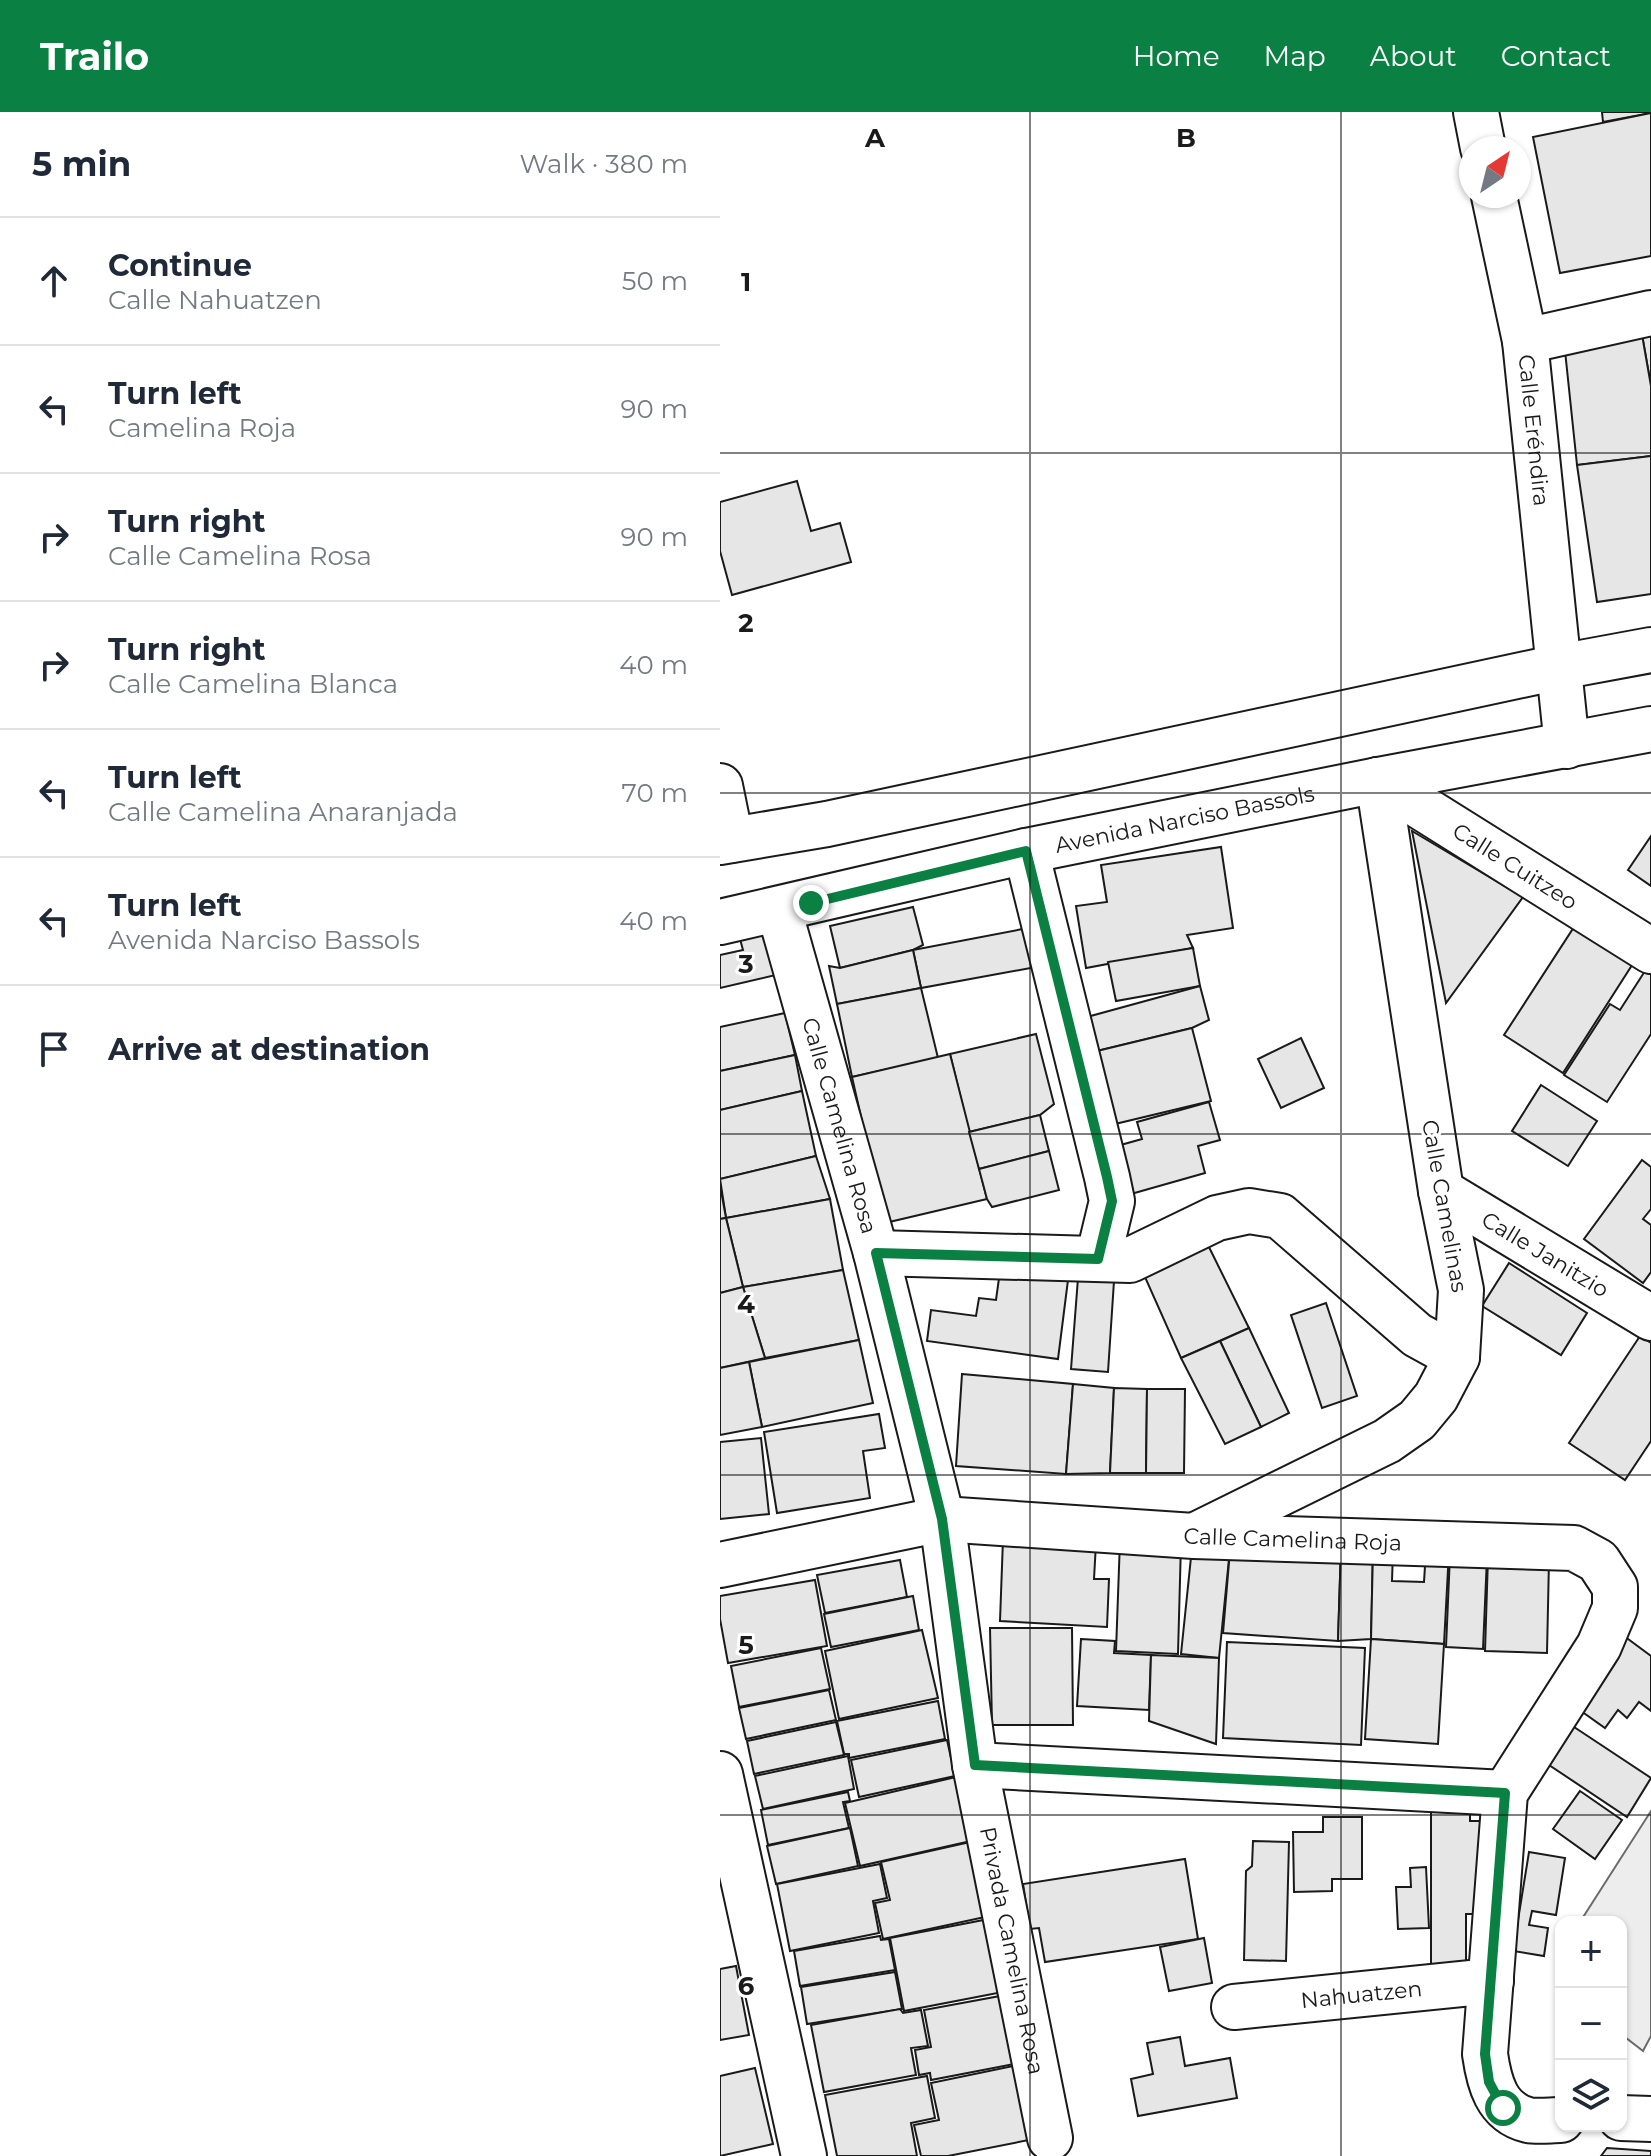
<!DOCTYPE html>
<meta charset="utf-8">
<style>
body{margin:0;font-family:Montserrat,sans-serif;background:#f2f2f3;color:#1f2937}
.controls{position:absolute;right:24px;bottom:24px;display:grid;overflow:hidden;border-radius:16px;box-shadow:0 2px 6px #0004}
.controls button{width:72px;height:72px;display:grid;place-items:center;padding:0;border:0;border-bottom:2px solid #e0e1e3;background:#fff;color:#1f2937;font:40px sans-serif}
.compass{position:absolute;left:739px;top:24px;width:72px;height:72px;border-radius:50%;background:#fff;box-shadow:0 2px 6px #0004;rotate:35deg}
.stop{position:absolute;width:24px;height:24px;margin:-18px;border:6px solid #0b8043;border-radius:50%;background:#fff}
.stop.end{background:#0b8043;border-color:#fff;box-shadow:0 2px 8px #0008}
.list{margin:0;padding:0;list-style:none}
h2{display:flex;justify-content:space-between;align-items:center;height:104px;margin:0;padding:0 32px;font-size:34px}
h2 small{font-size:26px;font-weight:400;color:#747a83}
.list li{display:grid;grid-template-columns:52px 1fr auto;gap:24px;align-items:center;box-sizing:border-box;height:128px;padding:0 32px;border-top:2px solid #e0e1e3}
.list b{display:block;font-size:30px;white-space:nowrap}
.list p{margin:0;font-size:26px;white-space:nowrap;color:#747a83}
.list em{font-size:26px;font-style:normal;color:#747a83}
.icon{flex:none;width:44px;height:44px;fill:none;stroke:currentColor;stroke-width:2;stroke-linecap:round;stroke-linejoin:round}
.map{position:relative;flex:none;width:931px;height:2044px;overflow:hidden}
header{display:flex;align-items:center;gap:48px;box-sizing:border-box;height:112px;padding:0 40px;background:#0b8043;color:#fff}
header strong{font-size:38px}
nav{display:flex;gap:44px;margin-inline-start:auto;font-size:28px}
main{display:flex}
aside{flex:1;background:#fff}
.map>svg:first-child{display:block}
.built{fill:#ededed;stroke:#6a6a6a;stroke-width:2}
.building{fill:#e6e6e6;stroke:#1a1a1a;stroke-width:2}
.lines{fill:none;stroke-linecap:round;stroke-linejoin:round}
.minor-casing{stroke:#1a1a1a;stroke-width:48}
.minor{stroke:#fff;stroke-width:44}
.route{stroke:#0b8043;stroke-width:10}
.grid{fill:none;stroke:#1a1a1a;stroke-width:2;stroke-opacity:0.55}
.labels{text-anchor:middle;stroke-width:6;stroke-linejoin:round;paint-order:stroke}
.street-label{font-size:22px;fill:#1a1a1a;stroke:#fff}
.grid-label{font-size:26px;text-anchor:middle;font-weight:bold;fill:#1a1a1a;stroke:#fff;stroke-width:6;stroke-linejoin:round;paint-order:stroke}
</style>
<header>
<strong>Trailo</strong>
<nav><a>Home</a><a>Map</a><a>About</a><a>Contact</a></nav>
</header>
<main>
<aside>
<h2>5 min<small>Walk · 380 m</small></h2>
<ul class="list">
<li><svg class="icon" aria-label="ahead" viewBox="0 0 24 24"><path d="M12 20V5M6 11l6-6 6 6"/></svg><div><b>Continue</b><p>Calle Nahuatzen</p></div><em>50 m</em></li>
<li><svg class="icon" aria-label="left" viewBox="0 0 24 24"><path d="M17 20v-9H6M10 6l-5 5 5 5"/></svg><div><b>Turn left</b><p>Camelina Roja</p></div><em>90 m</em></li>
<li><svg class="icon" aria-label="right" viewBox="0 0 24 24"><path d="M7 20v-9h11M14 6l5 5-5 5"/></svg><div><b>Turn right</b><p>Calle Camelina Rosa</p></div><em>90 m</em></li>
<li><svg class="icon" aria-label="right" viewBox="0 0 24 24"><path d="M7 20v-9h11M14 6l5 5-5 5"/></svg><div><b>Turn right</b><p>Calle Camelina Blanca</p></div><em>40 m</em></li>
<li><svg class="icon" aria-label="left" viewBox="0 0 24 24"><path d="M17 20v-9H6M10 6l-5 5 5 5"/></svg><div><b>Turn left</b><p>Calle Camelina Anaranjada</p></div><em>70 m</em></li>
<li><svg class="icon" aria-label="left" viewBox="0 0 24 24"><path d="M17 20v-9H6M10 6l-5 5 5 5"/></svg><div><b>Turn left</b><p>Avenida Narciso Bassols</p></div><em>40 m</em></li>
<li><svg class="icon" aria-label="arrive" viewBox="0 0 24 24"><path d="M6 21V4h12l-3 4 3 4H6"/></svg><div><b>Arrive at destination</b></div></li>
</ul>
</aside>
<div class="map">
<svg width="931" height="2044" viewBox="0 0 931 2044">
<rect width="100%" height="100%" fill="#fff"/>
<path class="built" d="M931,1699v225l-8,15 -22,-17v-112h-41z"/>
<g class="building">
<path d="M882,0h49v1l-48,9z"/>
<path d="M931,1v143l-91,17 -27,-136z"/>
<path d="M931,216v58l-10,-57z"/>
<path d="M921,217l10,57v70l-74,9 -13,-124z"/>
<path d="M931,344v138l-54,8 -20,-137z"/>
<path d="M77,369l14,50 29,-8 11,39 -119,33 -12,-44v-49z"/>
<path d="M692,719l111,66 -77,106z"/>
<path d="M931,724v50l-23,-16z"/>
<path d="M501,735l12,81 -46,7 6,13 -107,20 -10,-62 31,-4 -6,-37z"/>
<path d="M193,795l10,38 -10,5 -73,18 -10,-42z"/>
<path d="M51,809l13,52 -64,15v-33l23,-5 -6,-22z"/>
<path d="M856,812l58,38 -71,111 -59,-38z"/>
<path d="M308,816l8,39 -115,21 -8,-38z"/>
<path d="M473,836l7,38 -84,15 -8,-39z"/>
<path d="M193,838l8,38 -84,16 -8,-38 11,2z"/>
<path d="M925,859l6,3v60l-44,68 -43,-27 46,-71 10,6z"/>
<path d="M480,874l9,34 -17,8 -95,23 -10,-34z"/>
<path d="M201,876l17,70 -86,19 -15,-73z"/>
<path d="M65,901l10,42 -75,16v-44z"/>
<path d="M472,916l19,73 -96,23 -18,-73z"/>
<path d="M316,922l18,70 -14,11 -71,17 -19,-78z"/>
<path d="M581,926l23,50 -43,20 -23,-49z"/>
<path d="M230,942l37,145 -102,24 -33,-146z"/>
<path d="M75,943l7,36 -82,19v-39z"/>
<path d="M821,973l56,36 -29,45 -56,-35z"/>
<path d="M82,979l14,65 -96,23v-69z"/>
<path d="M489,990l11,38 -22,6 7,27 -74,21 -14,-48 25,-7 -5,-17z"/>
<path d="M320,1003l9,36 -70,18 -10,-37z"/>
<path d="M329,1039l10,39 -67,17 -5,-8 -8,-30z"/>
<path d="M96,1044l14,43 -104,19 -6,-39z"/>
<path d="M922,1048l9,7v42l-8,10 8,6v47l-8,11 -59,-44z"/>
<path d="M0,1073l6,33 -6,1z"/>
<path d="M110,1087l13,71 -100,17 -17,-69z"/>
<path d="M6,1106l17,69 -23,6v-74z"/>
<path d="M484,1125l45,91 -68,30 -40,-90z"/>
<path d="M789,1151l78,50 -26,42 -79,-49z"/>
<path d="M123,1158l16,70 -94,18 -22,-71z"/>
<path d="M280,1159l68,9 -10,79 -131,-18 4,-31 45,6 3,-18 17,2z"/>
<path d="M358,1166l36,3 -6,91 -37,-3z"/>
<path d="M23,1175l22,71 -45,10v-75z"/>
<path d="M606,1191l31,93 -35,12 -31,-93z"/>
<path d="M529,1216l40,85 -28,14 -41,-86z"/>
<path d="M920,1224l11,7v98l-26,39 -56,-37z"/>
<path d="M139,1228l14,63 -111,24 -13,-65z"/>
<path d="M500,1229l41,86 -36,17 -44,-86z"/>
<path d="M29,1250l13,65 -42,8v-67z"/>
<path d="M242,1262l111,10 -7,90 -110,-8z"/>
<path d="M353,1272l41,4 -4,85 -44,1z"/>
<path d="M394,1276l33,1 -1,84h-36z"/>
<path d="M427,1277h38l-1,84h-38z"/>
<path d="M159,1302l6,34 -22,3 7,47 -93,15 -13,-81z"/>
<path d="M41,1326l8,76 -49,5v-77z"/>
<path d="M473,1426l38,1 -12,119 -38,-4z"/>
<path d="M283,1427l93,4 -2,36h15l-2,48 -107,-6z"/>
<path d="M511,1427l110,7 -3,95 -115,-8z"/>
<path d="M400,1428l61,3 -3,111 -62,-3z"/>
<path d="M621,1434l32,4 -2,89 -33,2z"/>
<path d="M653,1438l20,1 -1,30 32,1 2,-32 23,1 -5,93 -73,-5z"/>
<path d="M730,1443l37,2 -4,92 -37,-2z"/>
<path d="M768,1445l61,3 -2,93 -62,-2z"/>
<path d="M180,1448l7,37 -82,16 -8,-38z"/>
<path d="M95,1468l12,66 -99,17 -8,-44v-23z"/>
<path d="M193,1484l6,34 -88,17 -7,-33z"/>
<path d="M270,1516h82l1,97h-81z"/>
<path d="M202,1518l16,68 -99,21 -14,-68z"/>
<path d="M904,1524l27,20v55l-12,-9 -12,16 -9,-8 -13,18 -24,-17z"/>
<path d="M361,1527l34,2 -1,12 37,2 -2,55 -72,-4z"/>
<path d="M651,1527l73,5 -6,100 -73,-5z"/>
<path d="M507,1530l138,6 -4,97 -138,-7z"/>
<path d="M101,1536l9,41 -91,18 -8,-41z"/>
<path d="M431,1543l68,3 -3,86 -67,-23z"/>
<path d="M109,1578l7,30 -90,19 -7,-31z"/>
<path d="M218,1589l7,38 -96,19v-4h-5l-7,-33z"/>
<path d="M116,1610l8,33 -90,19 -7,-33z"/>
<path d="M848,1611l83,55 -24,39 -84,-56z"/>
<path d="M227,1628l8,36 -96,21 -8,-37z"/>
<path d="M128,1644l6,33 -91,20 -8,-33z"/>
<path d="M236,1665l15,64 -111,25 -15,-63z"/>
<path d="M860,1679l42,29 -27,39 -42,-30z"/>
<path d="M128,1680l2,9 -7,1 6,26 -81,17 -7,-35z"/>
<path d="M711,1697l39,1v11h15v93h-19v57h-35z"/>
<path d="M603,1705h39v62h-30v12l-38,1 -1,-60h30z"/>
<path d="M130,1716l8,38 -82,18 -9,-38z"/>
<path d="M259,1728l6,77 -102,22 -8,-36 15,-3 -9,-38z"/>
<path d="M533,1729l36,1 -3,119 -42,-1 2,-89 6,-5z"/>
<path d="M809,1740l36,6 -9,57 -24,-4 -3,14 19,3 -4,28 -31,-5z"/>
<path d="M465,1747l13,80 -153,23 -6,-34 -9,1 -7,-45z"/>
<path d="M160,1752l7,34 -14,3 6,32 -89,18 -13,-67z"/>
<path d="M706,1755l3,61 -31,1 -2,-42h15l-1,-19z"/>
<path d="M274,1806l14,73 -104,20 -14,-73z"/>
<path d="M160,1824l1,4 8,-1 6,31 -95,16 -6,-35z"/>
<path d="M484,1826l8,45 -43,8 -9,-44z"/>
<path d="M16,1854l13,69 -29,5v-71z"/>
<path d="M175,1860l7,37 -95,15 -6,-37z"/>
<path d="M291,1882l13,68 -93,18 -1,-7 -11,2 -4,-25 16,-3 -7,-37z"/>
<path d="M180,1897l3,4 18,-3 7,36 -17,2 5,27 -92,17 -13,-67z"/>
<path d="M460,1925l5,29 45,-8 7,40 -99,18 -7,-37 22,-5 -6,-31z"/>
<path d="M308,1951l16,74 -96,19h-27l-7,-31 25,-5 -8,-37z"/>
<path d="M35,1956l18,76 -53,12v-80z"/>
<path d="M207,1964l8,42 -24,5 6,33h-80l-12,-61z"/>
<path d="M887,2036l44,3v5h-50z"/>
</g>
<g class="lines">
<g class="minor-casing">
<g id="minor">
<path d="M756,0l7,36"/>
<path id="s1" d="M774,84l31,145 42,405"/>
<path d="M805,229l126,-28"/>
<path id="s2" d="M658,668l273,171"/>
<path d="M0,674l11,54"/>
<path d="M0,730l107,-18 732,-157 92,-17"/>
<path d="M306,739l81,326 5,24 -14,58"/>
<path id="s3" d="M59,798l97,343 66,266 33,246 75,373"/>
<path id="s4" d="M0,810l306,-71 352,-71 273,-51"/>
<path id="s5" d="M721,1079l210,127"/>
<path d="M156,1141l254,7 87,-42 32,-7 31,5 137,119 40,22"/>
<path d="M480,1421l187,-92 30,-21 19,-23 21,-40 4,-67 -20,-99 -63,-411"/>
<path id="s6" d="M0,1453l222,-46 252,17 380,12 24,13 17,26v21l-16,38 -94,147 -20,261c4,28 11,58 43,66 10,2 23,0 33,0"/>
<path d="M255,1653l530,28"/>
<path d="M0,1662l84,382"/>
<path id="s7" d="M514,1895l257,-26"/>
<path d="M901,2006l30,1"/>
</g>
</g>
<use href="#minor" class="minor"/>
</g>
<g class="lines">
<path class="route" d="M91,791l215,-52 81,326 5,24 -14,58 -222,-6 66,266 33,246 530,28 -20,261 4,28 14,26"/>
</g>
<path class="grid" d="M310,0v2044M621,0v2044M0,341h931M0,681h931M0,1022h931M0,1363h931M0,1703h931"/>
<g class="labels">
<g class="street-label">
<text dy="8" stroke="none"><textPath href="#s1" startOffset="238">Calle Eréndira</textPath></text>
<text dy="8" stroke="none"><textPath href="#s4" startOffset="476">Avenida Narciso Bassols</textPath></text>
<text dy="8" stroke="none"><textPath href="#s2" startOffset="162">Calle Cuitzeo</textPath></text>
<text dy="8" stroke="none"><textPath href="#s3" startOffset="224">Calle Camelina Rosa</textPath></text>
<text transform="translate(725 1094) rotate(80)" y="8">Calle Camelinas</text>
<text dy="8" stroke="none"><textPath href="#s5" startOffset="122">Calle Janitzio</textPath></text>
<text dy="8" stroke="none"><textPath href="#s6" startOffset="578">Calle Camelina Roja</textPath></text>
<text dy="8" stroke="none"><textPath href="#s3" startOffset="1068">Privada Camelina Rosa</textPath></text>
<text dy="8" stroke="none"><textPath href="#s7" startOffset="128">Nahuatzen</textPath></text>
</g>
</g>
<g class="grid-label">
<text x="155" y="35">A</text>
<text x="466" y="35">B</text>
<text x="26" y="179">1</text>
<text x="26" y="520">2</text>
<text x="26" y="861">3</text>
<text x="26" y="1201">4</text>
<text x="26" y="1542">5</text>
<text x="26" y="1883">6</text>
</g>
</svg>
<div class="controls">
<button>+</button>
<button>−</button>
<button><svg class="icon" aria-label="layers" viewBox="0 0 24 24"><path d="M12 4l9 5-9 5-9-5zM3 14l9 5 9-5"/></svg></button>
</div>
<svg class="compass" viewBox="-18 -18 36 36"><path d="M0-13l5 13h-10z" fill="#e53935"/><path d="M0 13l5-13h-10z" fill="#747a83"/></svg>
<div class="stop" style="left:783px;top:1996px"></div>
<div class="stop end" style="left:91px;top:791px"></div>
</div>
</main>
